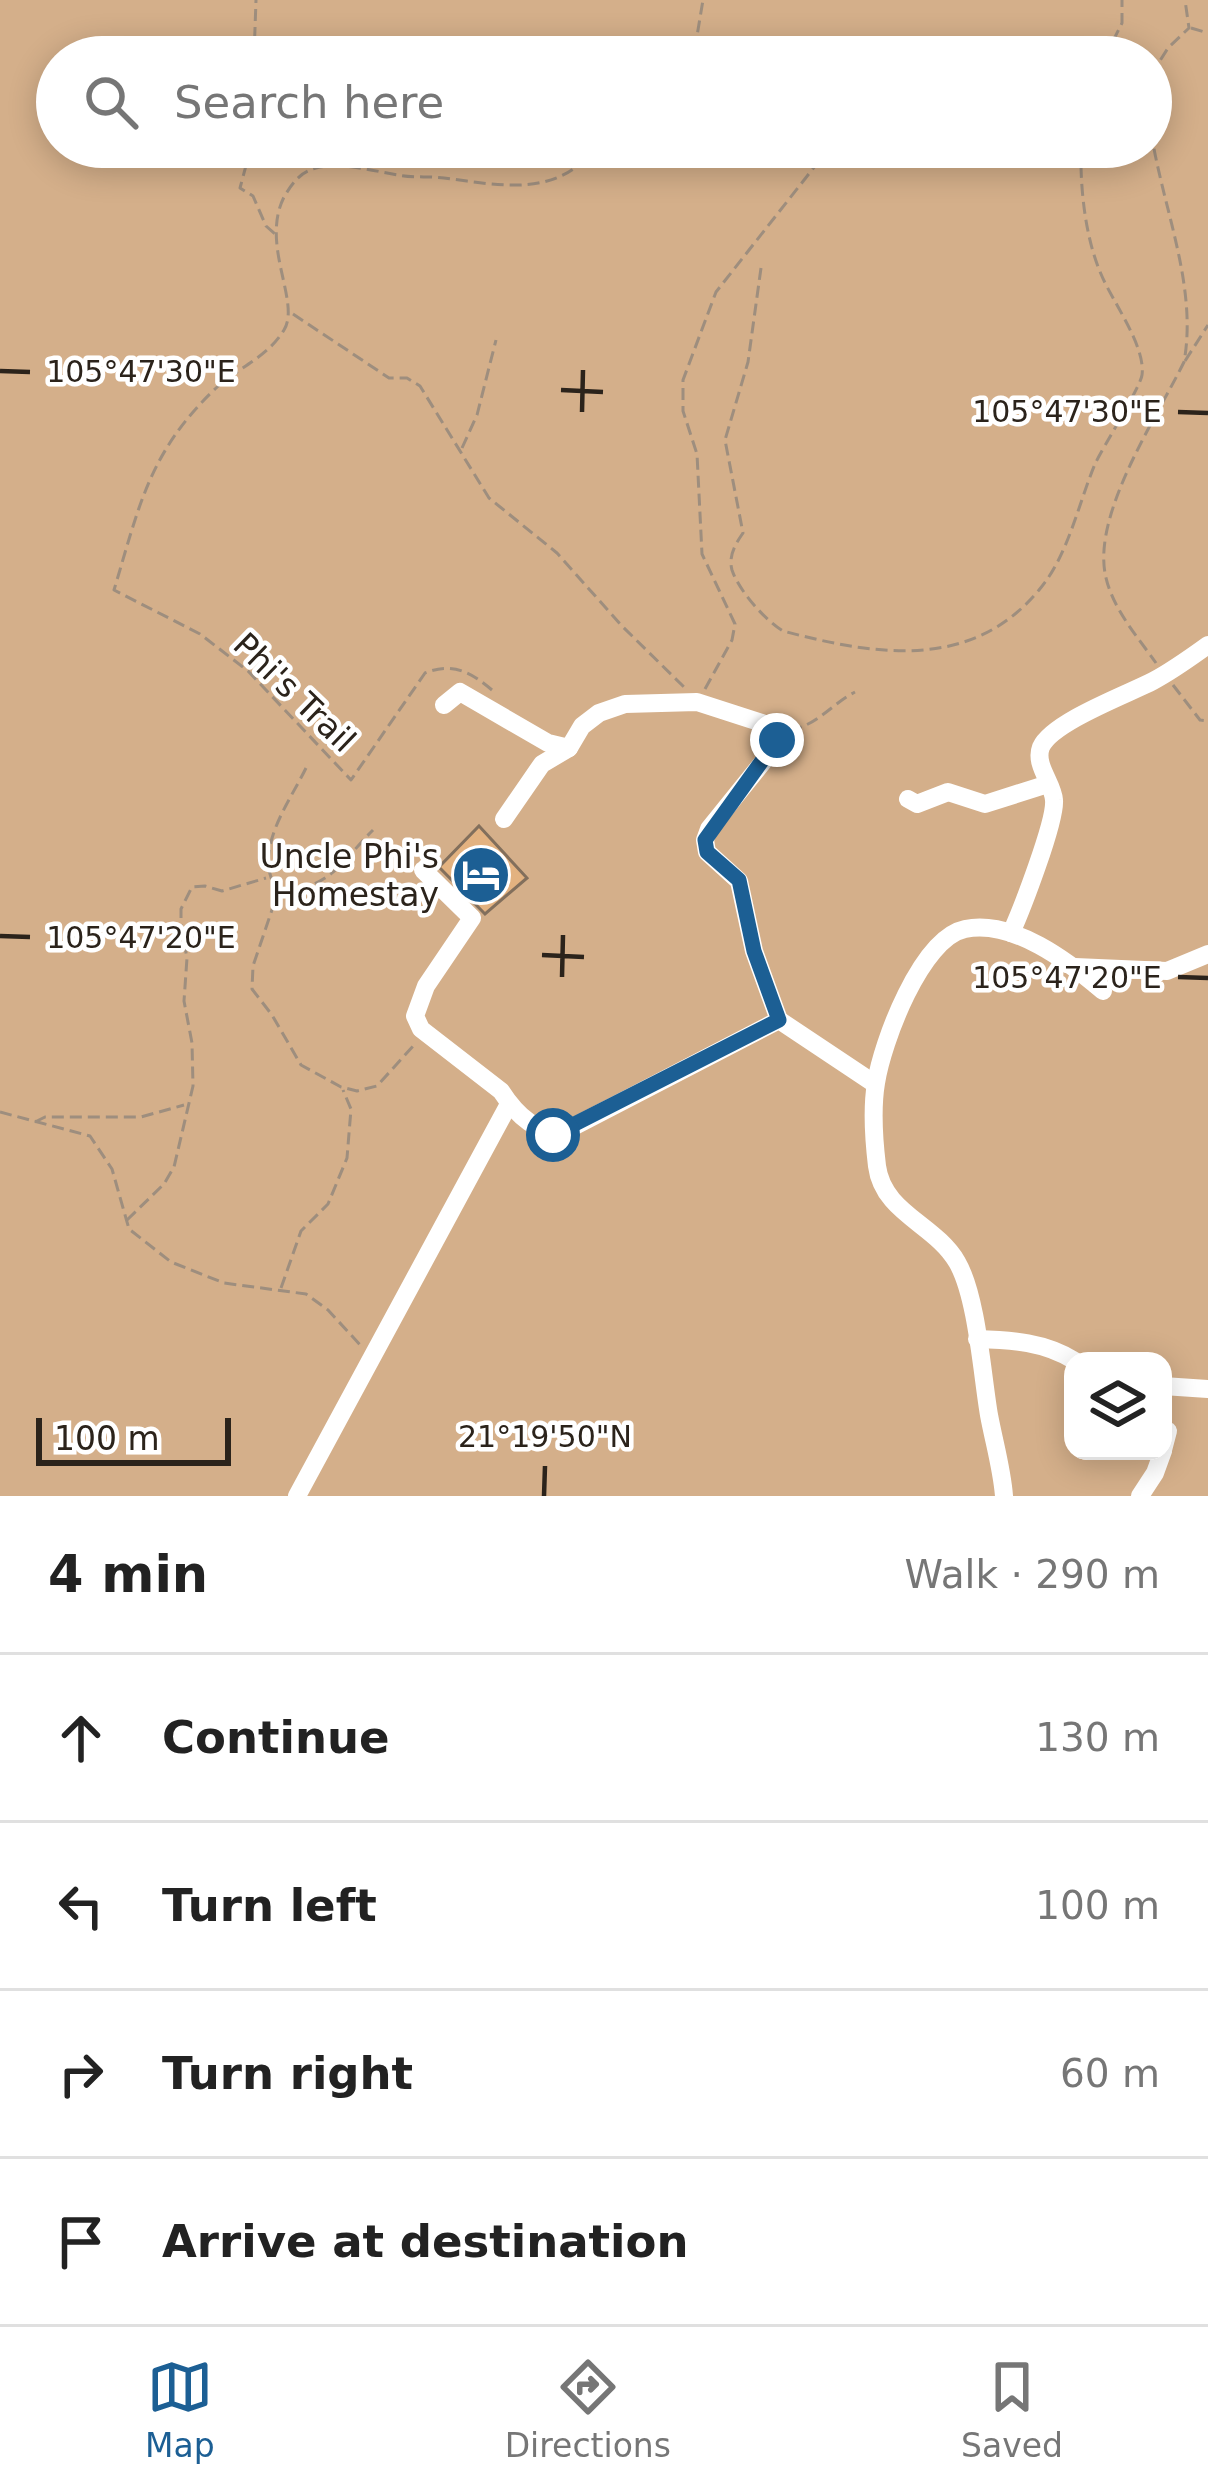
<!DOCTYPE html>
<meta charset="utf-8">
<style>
body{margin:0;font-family:"DejaVu Sans",sans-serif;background:#f6f6f6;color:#222}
.controls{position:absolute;right:36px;bottom:36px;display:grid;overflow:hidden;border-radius:24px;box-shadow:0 6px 30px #0003}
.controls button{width:108px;height:108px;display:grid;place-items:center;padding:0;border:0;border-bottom:3px solid #e0e0e0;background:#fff;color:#222;font:60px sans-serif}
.scale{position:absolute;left:36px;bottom:30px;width:195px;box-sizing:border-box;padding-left:12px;border:6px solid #2b231b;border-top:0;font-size:33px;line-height:42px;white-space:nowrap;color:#2b231b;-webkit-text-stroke:9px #fff;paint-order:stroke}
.stop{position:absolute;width:36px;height:36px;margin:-27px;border:9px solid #1c5f94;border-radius:50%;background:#fff}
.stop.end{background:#1c5f94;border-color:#fff;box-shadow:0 3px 12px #0008}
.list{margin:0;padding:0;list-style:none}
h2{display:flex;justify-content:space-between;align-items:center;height:156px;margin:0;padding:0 48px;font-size:51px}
h2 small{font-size:39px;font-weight:400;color:#767676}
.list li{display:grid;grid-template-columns:78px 1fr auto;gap:36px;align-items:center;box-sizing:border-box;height:168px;padding:0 48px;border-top:3px solid #e0e0e0}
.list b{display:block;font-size:45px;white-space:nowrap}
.list em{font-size:39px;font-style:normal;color:#767676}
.icon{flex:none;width:66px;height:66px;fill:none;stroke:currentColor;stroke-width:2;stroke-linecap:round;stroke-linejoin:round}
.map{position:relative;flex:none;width:1208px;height:1496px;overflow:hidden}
.search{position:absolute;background:#fff;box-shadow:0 6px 30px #0003;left:36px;right:36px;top:36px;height:132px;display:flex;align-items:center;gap:30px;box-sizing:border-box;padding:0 42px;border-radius:66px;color:#767676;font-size:45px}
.sheet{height:828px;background:#fff}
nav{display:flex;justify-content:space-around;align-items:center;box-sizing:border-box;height:168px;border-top:3px solid #e0e0e0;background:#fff;font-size:33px;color:#767676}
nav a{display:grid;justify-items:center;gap:6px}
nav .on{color:#1c5f94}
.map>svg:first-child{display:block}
.green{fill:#d4af8a;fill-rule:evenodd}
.building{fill:#e3b280;stroke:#826f5c;stroke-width:3}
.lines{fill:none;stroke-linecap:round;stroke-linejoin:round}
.path{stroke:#9e8e7e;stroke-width:3;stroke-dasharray:12 6;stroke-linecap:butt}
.minor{stroke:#fff;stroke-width:18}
.route{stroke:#1c5f94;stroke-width:15}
.ticks{fill:none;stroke:#2b231b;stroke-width:4.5}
.labels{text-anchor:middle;stroke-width:9;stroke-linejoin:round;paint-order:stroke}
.street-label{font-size:33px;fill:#2b231b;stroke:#fff}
.poi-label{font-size:33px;fill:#2b231b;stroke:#fff;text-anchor:end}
.ticks-label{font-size:30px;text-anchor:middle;fill:#2b231b;stroke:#fff;stroke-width:9;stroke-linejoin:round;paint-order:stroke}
</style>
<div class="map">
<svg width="1208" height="1496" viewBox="0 0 1208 1496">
<rect width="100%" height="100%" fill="#f1dbc5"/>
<path class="green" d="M0,0h1208v1496h-1208zM57,57h1094v90h-1094zM1073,1361h90v90h-90z"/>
<path class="building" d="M479,826l48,52 -42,36 -46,-47z"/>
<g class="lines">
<g class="path">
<path d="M1191,28l17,5"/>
<path d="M254,57l2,-57"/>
<path d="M657,57l8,-7 27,-3 4,-5 7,-42"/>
<path d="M1105,57l17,-34v-23"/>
<path d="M1151,75l17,-27 21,-20 -4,-28"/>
<path d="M1151,131c11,75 47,155 33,231 -27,55 -90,149 -79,211 6,34 32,63 51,90"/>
<path d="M251,147l-11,41 13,8 13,30 9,8"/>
<path d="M761,268l-13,94 -23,78 18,93c-7,10 -15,23 -11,37 7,21 33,50 51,61 91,24 188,41 256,-41 29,-34 39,-85 56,-126 8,-17 46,-78 47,-89 4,-29 -30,-74 -41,-101 -16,-37 -21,-87 -20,-127"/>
<path d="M293,314l96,64h18l13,8 69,112 68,55 64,72 64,63"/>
<path d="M1185,361l23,-36"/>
<path d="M462,448l15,-33 19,-75"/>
<path d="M1173,685l27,35 8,1"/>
<path d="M705,689l27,-49 3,-16 -33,-70 -5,-100 -14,-43v-31l33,-88 114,-145"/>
<path d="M492,690c-21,-18 -40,-28 -67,-17l-74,107 -103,-109 -48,-37 -86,-44c25,-83 35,-138 101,-201 22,-21 52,-31 69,-59 17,-28 -24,-85 0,-133 6,-10 13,-21 24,-26 25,-12 64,0 90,4 15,3 31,1 46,3 55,7 114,21 151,-31"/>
<path d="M790,730c26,-4 42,-26 65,-38"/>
<path d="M306,768c-18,37 -55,84 -28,124l-25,74 -1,23 20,26 29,50 40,22 16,4 20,-5 37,-41"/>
<path d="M280,892c52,-5 60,-29 93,-62"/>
<path d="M0,1112l90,24 22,33 17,60 42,33 53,21 82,11 22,16 35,38"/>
<path d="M35,1122l10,-5h96l43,-12"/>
<path d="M127,1220l37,-36 10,-17 19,-81 -1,-43 -8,-42 3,-43 -6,-32v-17l11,-22 13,-1 17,5 44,-13"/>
<path d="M281,1288l20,-57 27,-27 19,-46 4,-49 -8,-19"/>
</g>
<g class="minor">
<path d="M444,705l16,-13 88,51 21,5"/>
<path d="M908,799l9,5 31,-12 37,12 63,-20"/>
<path d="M504,819l38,-55 27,-16 13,-22 17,-13 26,-9 72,-2 68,22 10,9v14l-66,82 -4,11 2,12 32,29 15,70 25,69"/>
<path d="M423,870l49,48 -46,68 -11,30 6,13 80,62c14,22 39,48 66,39l212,-110 96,64"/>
<path d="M1011,933c10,-22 45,-112 43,-133 -1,-17 -20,-35 -13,-53 11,-25 87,-53 112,-66 19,-10 37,-23 55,-36"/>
<path d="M1075,967l92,4 41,-17"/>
<path d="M977,1339c35,1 68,3 98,22"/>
<path d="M1163,1386l45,3"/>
<path d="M1163,1450l5,-19"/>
<path d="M297,1496l212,-392"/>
<path d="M1004,1496c-2,-27 -10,-54 -15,-81 -7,-41 -12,-119 -32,-153 -22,-38 -74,-49 -80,-96 -3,-25 -5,-59 -1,-83 6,-40 45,-145 89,-154 48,-10 104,33 138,62"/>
<path d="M1140,1496l15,-23 8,-22"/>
</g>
</g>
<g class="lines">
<path class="route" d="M553,1135l226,-115 -25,-69 -15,-71 -32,-28 -2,-12 72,-100"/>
</g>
<path class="ticks" d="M0,371l30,1M561,390l42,2M582,412l1,-42M1178,412l30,1M0,936l30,1M542,955l42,2M562,977l1,-42M1178,977l30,1M544,1496l1,-30"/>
<defs>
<g id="hotel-disc" transform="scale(3)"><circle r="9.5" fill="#1c5f94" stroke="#fff"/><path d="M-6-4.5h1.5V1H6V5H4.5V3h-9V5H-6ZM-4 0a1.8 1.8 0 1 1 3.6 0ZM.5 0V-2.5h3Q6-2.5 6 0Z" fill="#fff"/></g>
</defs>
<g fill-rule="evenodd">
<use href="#hotel-disc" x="481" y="875"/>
</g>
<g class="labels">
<g class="street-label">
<text transform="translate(295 692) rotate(44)" y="12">Phi's Trail</text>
</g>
<g class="poi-label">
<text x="439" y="868">Uncle Phi's<tspan x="439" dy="38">Homestay</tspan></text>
</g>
</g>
<g class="ticks-label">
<text x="141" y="382">105°47'30"E</text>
<text x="1067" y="422">105°47'30"E</text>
<text x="141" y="948">105°47'20"E</text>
<text x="1067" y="988">105°47'20"E</text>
<text x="545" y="1447">21°19'50"N</text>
</g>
</svg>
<div class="controls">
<button><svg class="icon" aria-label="layers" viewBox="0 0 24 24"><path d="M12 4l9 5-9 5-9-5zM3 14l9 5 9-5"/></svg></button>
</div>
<div class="scale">100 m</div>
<div class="stop" style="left:553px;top:1135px"></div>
<div class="stop end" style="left:777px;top:740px"></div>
<div class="search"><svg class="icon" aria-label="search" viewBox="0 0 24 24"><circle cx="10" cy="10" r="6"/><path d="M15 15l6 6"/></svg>Search here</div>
</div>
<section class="sheet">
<h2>4 min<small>Walk · 290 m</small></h2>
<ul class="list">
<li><svg class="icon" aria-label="ahead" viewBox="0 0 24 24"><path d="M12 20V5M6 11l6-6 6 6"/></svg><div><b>Continue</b></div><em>130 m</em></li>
<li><svg class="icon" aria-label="left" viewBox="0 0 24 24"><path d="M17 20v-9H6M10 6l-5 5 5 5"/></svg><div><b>Turn left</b></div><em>100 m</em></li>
<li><svg class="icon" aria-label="right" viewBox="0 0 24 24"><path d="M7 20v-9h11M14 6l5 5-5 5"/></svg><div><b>Turn right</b></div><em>60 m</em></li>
<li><svg class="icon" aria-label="arrive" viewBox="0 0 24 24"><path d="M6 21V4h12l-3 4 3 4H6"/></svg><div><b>Arrive at destination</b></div></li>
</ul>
</section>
<nav>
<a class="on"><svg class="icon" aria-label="map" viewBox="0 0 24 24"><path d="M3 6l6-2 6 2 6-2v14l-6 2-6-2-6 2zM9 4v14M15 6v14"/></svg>Map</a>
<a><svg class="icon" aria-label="directions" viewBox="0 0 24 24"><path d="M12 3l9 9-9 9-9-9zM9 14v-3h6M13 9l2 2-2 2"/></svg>Directions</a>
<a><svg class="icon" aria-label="saved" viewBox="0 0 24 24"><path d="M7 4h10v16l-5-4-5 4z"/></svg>Saved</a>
</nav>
